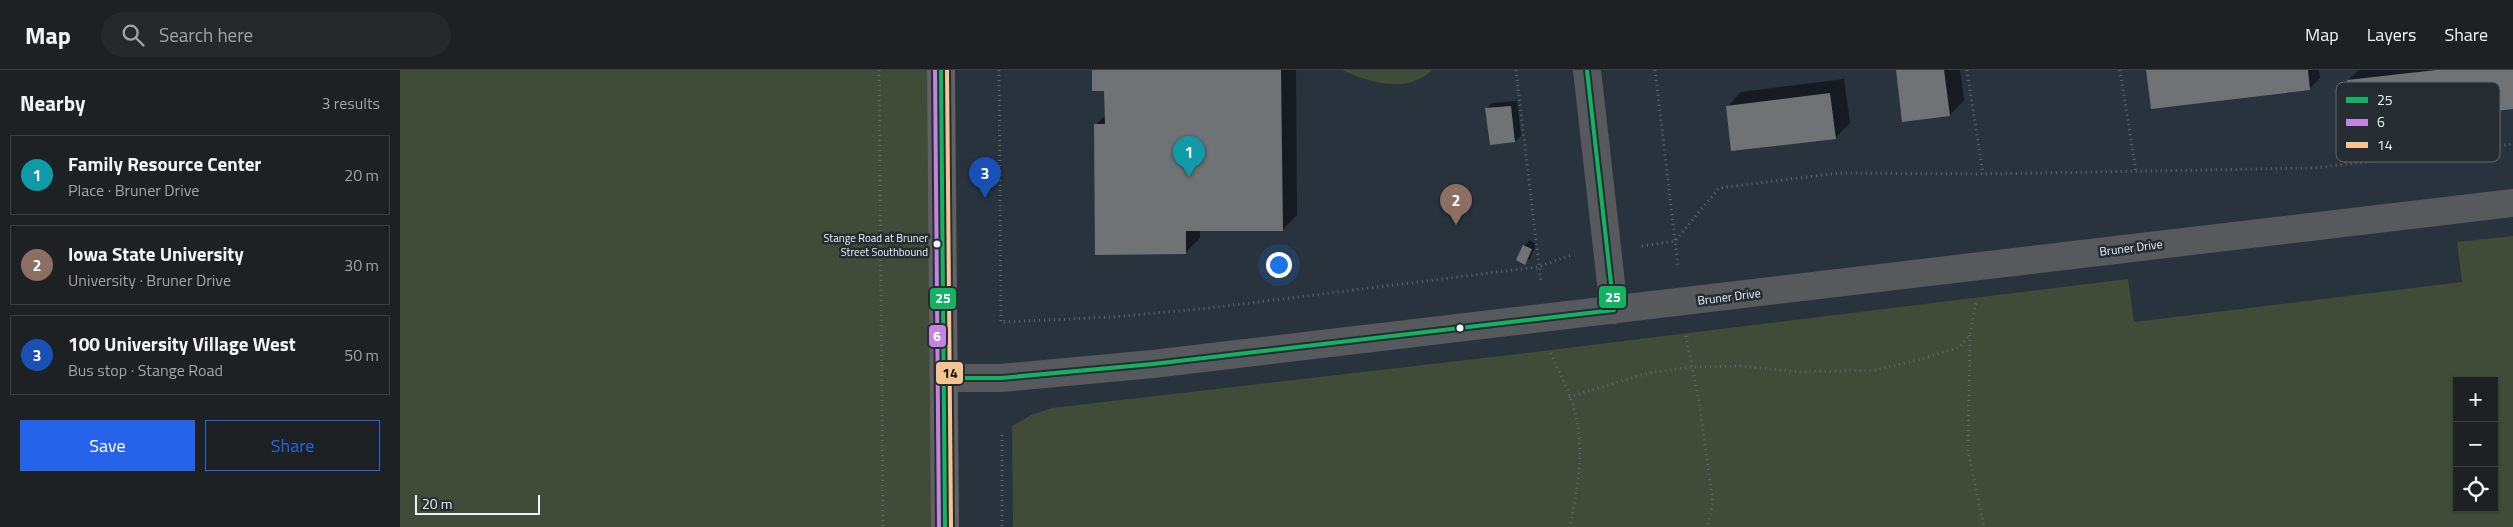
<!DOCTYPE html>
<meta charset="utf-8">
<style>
body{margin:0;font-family:"Titillium Web",sans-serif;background:#26292c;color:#f1f3f6}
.controls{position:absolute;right:15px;bottom:15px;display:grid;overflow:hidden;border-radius:0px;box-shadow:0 1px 4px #0004}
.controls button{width:45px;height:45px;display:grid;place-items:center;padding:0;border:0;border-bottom:1px solid #3c3e41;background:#1e2124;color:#f1f3f6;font:25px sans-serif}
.scale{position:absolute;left:15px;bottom:12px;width:125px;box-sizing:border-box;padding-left:5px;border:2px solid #eff4f8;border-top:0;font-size:14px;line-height:18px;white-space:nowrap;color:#eff4f8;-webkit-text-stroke:4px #252d33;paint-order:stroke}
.you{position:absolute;left:878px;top:194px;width:18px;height:18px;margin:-12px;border:4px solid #fff;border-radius:50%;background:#1a73e8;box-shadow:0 0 0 8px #1a73e833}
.badge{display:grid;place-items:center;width:32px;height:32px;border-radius:50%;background:#2563eb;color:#fff;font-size:16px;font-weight:700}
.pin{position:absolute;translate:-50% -41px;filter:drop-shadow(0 1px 2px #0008)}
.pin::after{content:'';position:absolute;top:26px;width:18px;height:15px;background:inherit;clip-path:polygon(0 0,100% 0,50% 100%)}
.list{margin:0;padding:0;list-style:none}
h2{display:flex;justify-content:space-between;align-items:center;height:65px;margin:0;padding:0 20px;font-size:21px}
h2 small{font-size:16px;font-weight:400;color:#a1a3a6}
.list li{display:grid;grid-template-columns:32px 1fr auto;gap:15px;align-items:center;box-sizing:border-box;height:80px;margin:0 10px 10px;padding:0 10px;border:1px solid #3c3e41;border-radius:0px}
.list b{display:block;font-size:19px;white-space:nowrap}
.list p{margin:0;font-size:16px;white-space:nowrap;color:#a1a3a6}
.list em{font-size:16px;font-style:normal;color:#a1a3a6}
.actions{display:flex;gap:10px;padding:15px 20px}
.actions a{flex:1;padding:11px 0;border:1px solid #2563eb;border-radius:0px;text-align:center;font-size:18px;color:#2563eb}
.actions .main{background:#2563eb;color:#fff}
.icon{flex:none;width:28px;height:28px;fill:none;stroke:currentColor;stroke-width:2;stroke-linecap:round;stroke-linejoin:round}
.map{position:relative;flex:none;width:2113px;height:457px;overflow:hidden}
header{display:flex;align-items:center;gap:30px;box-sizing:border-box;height:70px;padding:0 25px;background:#1e2124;border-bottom:1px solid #3c3e41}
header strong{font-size:24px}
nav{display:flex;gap:28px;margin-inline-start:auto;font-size:18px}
.search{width:350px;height:45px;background:#26292c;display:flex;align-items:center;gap:12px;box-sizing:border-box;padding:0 18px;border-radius:28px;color:#a1a3a6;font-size:19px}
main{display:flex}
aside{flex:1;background:#1e2124}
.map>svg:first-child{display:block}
.built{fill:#28333d;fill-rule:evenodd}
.green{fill:#404b38;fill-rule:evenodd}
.shadow{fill:#0007}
.building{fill:#707376}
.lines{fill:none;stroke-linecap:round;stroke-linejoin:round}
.path{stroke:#646668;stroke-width:3;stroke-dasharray:1 4;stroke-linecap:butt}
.minor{stroke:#575a5c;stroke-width:28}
.secondary{stroke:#616062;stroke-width:28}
.bus-1-casing{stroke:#252d33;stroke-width:8}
.bus-2-casing{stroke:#252d33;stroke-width:8}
.bus-3-casing{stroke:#252d33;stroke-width:8}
.bus-1{stroke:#13b361;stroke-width:4}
.bus-2{stroke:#c483df;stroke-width:4}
.bus-3{stroke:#f6c492;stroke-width:4}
.bus-dot{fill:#eff4f8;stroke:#252d33;stroke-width:2}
.labels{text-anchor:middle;stroke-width:5;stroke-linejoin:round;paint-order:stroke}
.bus-label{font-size:11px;fill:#eff4f8;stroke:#252d33;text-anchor:end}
.street-label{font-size:12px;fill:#eff4f8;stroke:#252d33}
.key{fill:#252d33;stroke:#62696e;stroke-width:1}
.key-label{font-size:14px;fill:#eff4f8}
.line-badge{stroke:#252d33;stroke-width:2}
.badge-label{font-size:14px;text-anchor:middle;font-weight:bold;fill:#fff}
.pale-badge-label{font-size:14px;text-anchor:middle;font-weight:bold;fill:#111}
</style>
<header>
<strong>Map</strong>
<div class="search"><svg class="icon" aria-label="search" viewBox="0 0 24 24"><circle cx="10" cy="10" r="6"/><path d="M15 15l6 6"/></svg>Search here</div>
<nav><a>Map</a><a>Layers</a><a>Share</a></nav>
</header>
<main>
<aside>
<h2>Nearby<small>3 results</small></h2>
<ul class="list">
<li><span class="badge" style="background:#0f9aa8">1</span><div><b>Family Resource Center</b><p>Place · Bruner Drive</p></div><em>20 m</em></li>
<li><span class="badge" style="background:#8d6e63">2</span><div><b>Iowa State University</b><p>University · Bruner Drive</p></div><em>30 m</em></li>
<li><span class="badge" style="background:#1a4fb4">3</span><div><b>100 University Village West</b><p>Bus stop · Stange Road</p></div><em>50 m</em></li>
</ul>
<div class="actions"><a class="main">Save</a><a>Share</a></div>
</aside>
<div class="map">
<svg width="2113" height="457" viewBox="0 0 2113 457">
<rect width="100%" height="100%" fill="#282c30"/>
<path class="built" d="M0,0h2113v457h-2113zM2057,311h37v127h-37z"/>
<g class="green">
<path d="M0,0h541l4,457h-545z"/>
<path d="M942,0h90c-24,24 -63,13 -90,0z"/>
<path d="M2113,166v291h-1500l-1,-101 19,-11 21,-7 466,-54 610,-75 6,43 328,-40 -5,-40zM2057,311h37v127h-37z"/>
</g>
<g class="shadow">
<path d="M693,0h203l1,145 -14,14 -83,1v8l-14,14 -91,-127 11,-10 -1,-25z"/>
<path d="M1497,0h63l4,30 -14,15z"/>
<path d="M1747,0h172l1,8 -10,10z"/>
<path d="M1959,0h154v38l-165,-28z"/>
<path d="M1444,9l6,44 -15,15 -108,-31 14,-15z"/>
<path d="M1117,31l4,35 -6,5 -28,-33 5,-5z"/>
<path d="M1130,170l6,4 -6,14 -5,5 -1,-17z"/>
</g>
<g class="building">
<path d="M692,0h189l2,161h-97v23l-91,1 -1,-131h11l-1,-33h-12z"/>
<path d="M1496,0h48l6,46 -48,6z"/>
<path d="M1746,0h162l2,20 -159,19z"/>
<path d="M2036,0h77v39l-160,19 -6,-48z"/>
<path d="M1430,23l6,46 -105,12 -5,-45z"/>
<path d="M1111,36l4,36 -25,3 -5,-37z"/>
<path d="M1123,175l9,4 -7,16 -9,-5z"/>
</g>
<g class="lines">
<g class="path">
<path d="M479,0l4,457"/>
<path d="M599,0l2,252 112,-5 97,-9 328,-41 33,-12"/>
<path d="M1116,0l25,213"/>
<path d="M1255,0l23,196"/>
<path d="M1567,0l16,104"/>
<path d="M1720,0l16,102"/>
<path d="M1242,176l33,-5 44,-53 120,-15 144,1 332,-6 198,-24"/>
<path d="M1570,265l-2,116 16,76"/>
<path d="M1286,266l13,65 14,102 -6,24"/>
<path d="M1151,283c7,18 17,35 22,53 13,41 5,80 -3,121"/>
<path d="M1169,327l79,-24 43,-6 48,-1 61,6 76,-2 49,-12 35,-11 10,-13 6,-32"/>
<path d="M602,365v92"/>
</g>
<g class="minor">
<path d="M1187,0l27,240"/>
<path d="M544,308h57l152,-14 1360,-161"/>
</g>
<path class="secondary" d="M541,0l4,457"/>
<g class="bus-1-casing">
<g id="bus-1">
<path d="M541,0l4,457"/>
<path d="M544,308h57l152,-14 461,-54 -27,-240"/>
</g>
</g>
<g class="bus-2-casing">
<path id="bus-2" d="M535,0l4,457"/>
</g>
<g class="bus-3-casing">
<path id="bus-3" d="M547,0l4,457"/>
</g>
<use href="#bus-1" class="bus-1"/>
<use href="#bus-2" class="bus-2"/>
<use href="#bus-3" class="bus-3"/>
</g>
<g class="bus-dot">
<circle cx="537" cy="174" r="4.5"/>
<circle cx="1060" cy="258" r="4.5"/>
</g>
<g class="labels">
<g class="bus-label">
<text x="528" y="172">Stange Road at Bruner<tspan x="528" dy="14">Street Southbound</tspan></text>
</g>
<g class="street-label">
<text transform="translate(1731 178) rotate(-7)" y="4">Bruner Drive</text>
<text transform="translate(1329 227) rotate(-7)" y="4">Bruner Drive</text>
</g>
</g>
<rect x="1936" y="12" width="164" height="80" rx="8" class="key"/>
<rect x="1946" y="27" width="22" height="6" fill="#13b361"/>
<rect x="1946" y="49" width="22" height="7" fill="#c483df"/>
<rect x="1946" y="72" width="22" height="6" fill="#f6c492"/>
<g class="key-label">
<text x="1977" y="35">25</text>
<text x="1977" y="57">6</text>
<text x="1977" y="80">14</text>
</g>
<g class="line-badge">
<rect x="1198" y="215" width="29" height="24" rx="5" fill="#13b361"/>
<rect x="529" y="217" width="28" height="23" rx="5" fill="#13b361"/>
<rect x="528" y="254" width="19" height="24" rx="5" fill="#c483df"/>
<rect x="535" y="291" width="29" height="24" rx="5" fill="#f6c492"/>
</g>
<g class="badge-label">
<text x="1213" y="232">25</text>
<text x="543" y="233">25</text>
<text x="537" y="271">6</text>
</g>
<g class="pale-badge-label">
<text x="550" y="308">14</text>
</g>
</svg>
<div class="controls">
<button>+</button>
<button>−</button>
<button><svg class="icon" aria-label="locate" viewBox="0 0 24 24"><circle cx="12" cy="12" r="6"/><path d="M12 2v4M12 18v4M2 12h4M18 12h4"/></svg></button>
</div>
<div class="scale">20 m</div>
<div class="you"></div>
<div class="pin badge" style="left:789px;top:107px;background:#0f9aa8">1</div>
<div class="pin badge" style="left:1056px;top:155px;background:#8d6e63">2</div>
<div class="pin badge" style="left:585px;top:128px;background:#1a4fb4">3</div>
</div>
</main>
